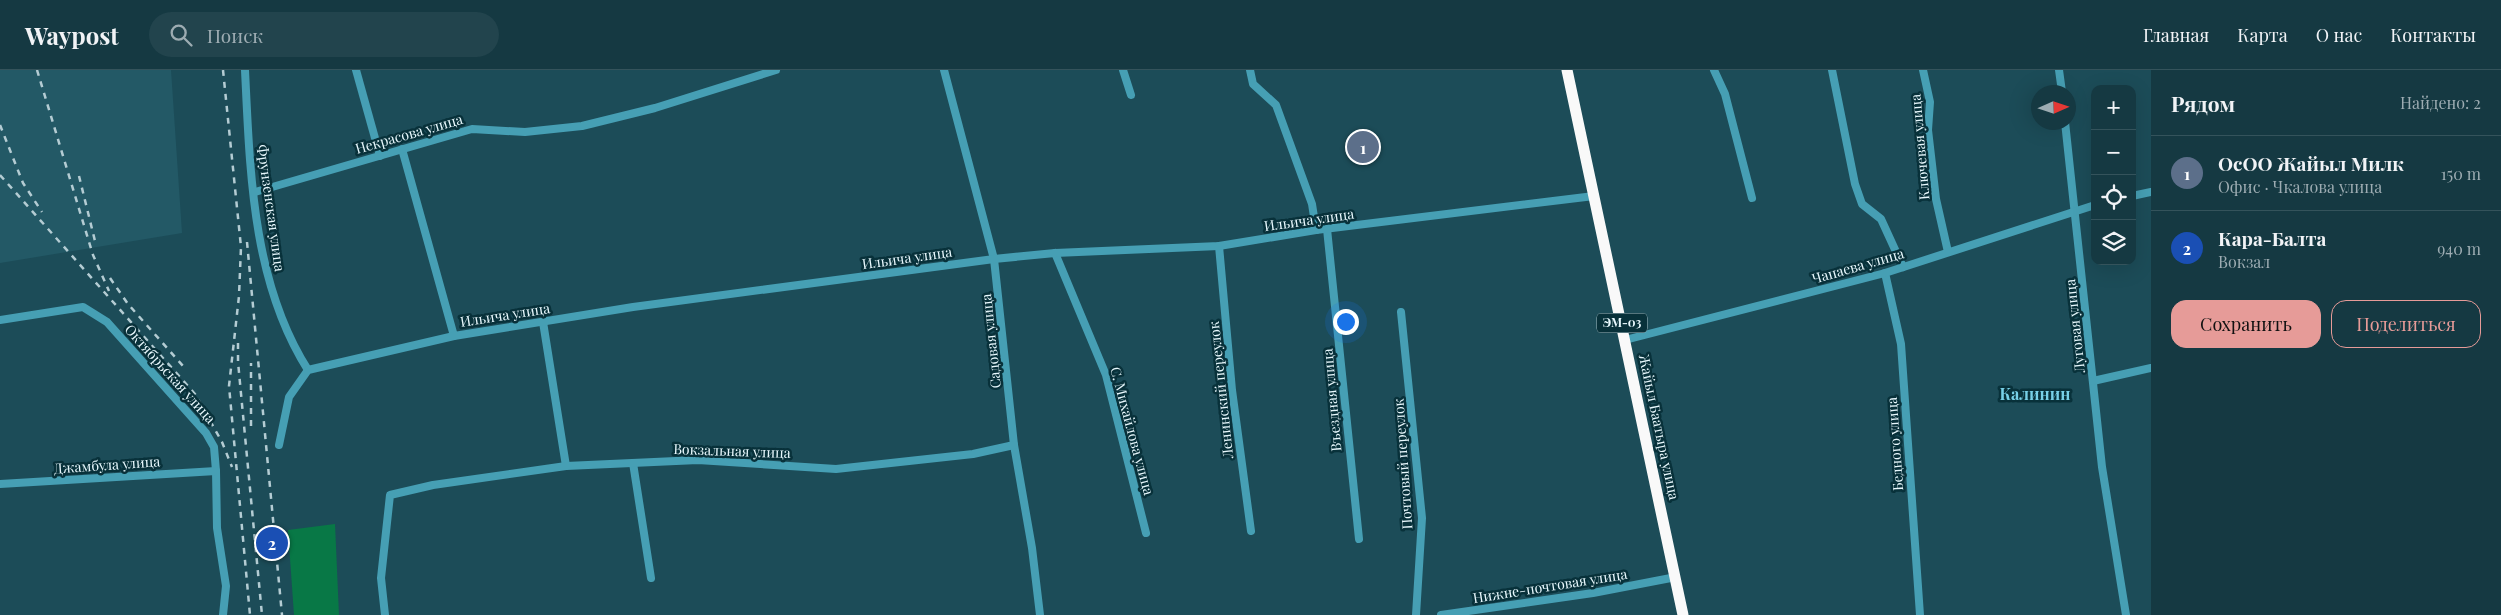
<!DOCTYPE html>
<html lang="ru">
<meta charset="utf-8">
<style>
body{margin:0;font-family:"Playfair Display",serif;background:#22444d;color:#f1f3f6}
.controls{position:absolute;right:15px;top:15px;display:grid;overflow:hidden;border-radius:10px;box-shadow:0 5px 20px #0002}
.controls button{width:45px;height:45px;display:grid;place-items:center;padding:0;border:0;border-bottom:1px solid #34535b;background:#153942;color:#f1f3f6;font:25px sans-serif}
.compass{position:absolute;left:2031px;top:15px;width:45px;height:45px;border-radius:50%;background:#153942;box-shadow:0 5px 20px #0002;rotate:87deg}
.you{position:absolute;left:1345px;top:251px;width:18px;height:18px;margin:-12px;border:4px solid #fff;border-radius:50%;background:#1a73e8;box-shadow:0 0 0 8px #1a73e833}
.badge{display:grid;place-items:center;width:32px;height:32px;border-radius:50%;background:#e69b98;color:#fff;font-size:16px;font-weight:700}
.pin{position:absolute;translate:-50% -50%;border:2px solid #fff;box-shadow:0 1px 5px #0006}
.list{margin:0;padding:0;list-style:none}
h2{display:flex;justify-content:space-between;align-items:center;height:65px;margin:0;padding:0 20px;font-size:21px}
h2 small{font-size:16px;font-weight:400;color:#9dacb2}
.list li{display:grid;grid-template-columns:32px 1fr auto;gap:15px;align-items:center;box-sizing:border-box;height:75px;padding:0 20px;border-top:1px solid #34535b}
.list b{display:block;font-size:19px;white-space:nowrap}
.list p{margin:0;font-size:16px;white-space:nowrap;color:#9dacb2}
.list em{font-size:16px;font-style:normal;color:#9dacb2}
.actions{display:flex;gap:10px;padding:15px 20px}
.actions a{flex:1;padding:11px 0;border:1px solid #e69b98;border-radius:15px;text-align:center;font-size:18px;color:#e69b98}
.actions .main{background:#e69b98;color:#111}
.icon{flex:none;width:28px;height:28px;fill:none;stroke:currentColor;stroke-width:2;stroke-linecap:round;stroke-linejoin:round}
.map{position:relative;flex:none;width:2151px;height:545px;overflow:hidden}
header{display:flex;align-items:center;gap:30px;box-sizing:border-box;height:70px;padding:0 25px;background:#153942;border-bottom:1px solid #34535b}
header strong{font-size:24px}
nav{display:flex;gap:28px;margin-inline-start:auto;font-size:18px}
.search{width:350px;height:45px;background:#22444d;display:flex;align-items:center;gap:12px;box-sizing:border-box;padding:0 18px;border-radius:28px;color:#9dacb2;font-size:19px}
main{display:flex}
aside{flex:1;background:#153942}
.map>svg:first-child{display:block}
.built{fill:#235966}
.green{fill:#087846}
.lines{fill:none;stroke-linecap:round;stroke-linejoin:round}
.minor{stroke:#469fb4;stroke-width:8}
.highway{stroke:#f9f9f9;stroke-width:11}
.rail{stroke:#b4ccd3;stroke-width:2.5;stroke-dasharray:6 6;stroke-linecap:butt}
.labels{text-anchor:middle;stroke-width:5;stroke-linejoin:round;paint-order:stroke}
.shield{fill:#08313a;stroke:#a5bcc2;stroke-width:1}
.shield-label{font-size:12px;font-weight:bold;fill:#e8f8fd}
.street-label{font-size:14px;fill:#e8f8fd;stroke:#08313a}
.quarter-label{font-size:16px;font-weight:bold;fill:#78d1e8;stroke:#08313a}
</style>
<header>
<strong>Waypost</strong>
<div class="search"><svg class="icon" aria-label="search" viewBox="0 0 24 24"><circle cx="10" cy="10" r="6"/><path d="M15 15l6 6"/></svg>Поиск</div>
<nav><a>Главная</a><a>Карта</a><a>О нас</a><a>Контакты</a></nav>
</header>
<main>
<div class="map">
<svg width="2151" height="545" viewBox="0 0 2151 545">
<rect width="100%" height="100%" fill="#1c4c58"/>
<path class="built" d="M0,0h171l11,163 -182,30z"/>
<path class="green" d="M335,454l4,91h-45l-6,-85z"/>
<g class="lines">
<g class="minor">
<path d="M245,0c5,101 7,212 63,300"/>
<path d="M356,0l24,86"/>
<path d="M944,0l50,189 20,186 18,103 8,67"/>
<path d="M1123,0l8,25"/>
<path d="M1250,0l3,14 23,21 36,99 4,26"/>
<path d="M1714,0l11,24 27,104"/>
<path d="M1832,0l23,114 7,20 19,15 22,48"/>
<path d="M1923,0l7,32 -2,28 8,69 12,53"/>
<path d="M2059,0l3,22"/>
<path d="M2065,52l37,345 24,148"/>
<path d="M402,79l52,187"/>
<path d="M255,122l217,-63 53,3 57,-6 73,-18 121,-38"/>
<path d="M2132,126l19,-4"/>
<path d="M1327,159l32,310"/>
<path d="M1219,176l13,144 19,141"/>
<path d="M1055,183l51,122 40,158"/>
<path d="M1885,203l16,71 19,271"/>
<path d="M1401,242l21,206 -6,97"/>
<path d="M0,250l83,-13 24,15 99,111 8,14 2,24 1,57 9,58 -3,29"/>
<path d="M543,252l23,144"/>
<path d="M1625,270l260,-67 210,-68"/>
<path d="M2093,311l58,-13"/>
<path d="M279,375l10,-48 19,-27 146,-34 179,-29 361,-48 61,-6 164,-7 97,-16 278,-34"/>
<path d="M633,393l18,115"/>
<path d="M0,414l216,-13"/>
<path d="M385,545l-4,-37 9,-83 43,-10 133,-19 132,-6 138,9 137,-15 41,-9"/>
<path d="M1441,545l152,-22 83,-16"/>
</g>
<path class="highway" d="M1567,0l116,545"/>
<g class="rail">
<path d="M37,0l56,185 16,36"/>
<path d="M223,0l18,177 -2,49 -10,90 21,229"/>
<path d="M0,55l23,58 19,29"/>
<path d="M0,105l195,219 27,48 10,25"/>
<path d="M79,106l16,65"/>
<path d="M247,172l35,373"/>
<path d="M110,208l18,26 55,62"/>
<path d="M238,273v19l24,253"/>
<path d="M251,356v-63"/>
</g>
</g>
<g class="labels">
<rect class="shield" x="1597" y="243.5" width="50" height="19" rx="4"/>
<g class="shield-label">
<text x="1622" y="257">ЭМ-03</text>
</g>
<g class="street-label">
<text transform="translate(409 64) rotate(-16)" y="5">Некрасова улица</text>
<text transform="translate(1920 77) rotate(-95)" y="5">Ключевая улица</text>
<text transform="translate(271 138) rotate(82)" y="5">Фрунзенская улица</text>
<text transform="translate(1309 150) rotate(-8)" y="5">Ильича улица</text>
<text transform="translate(907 188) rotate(-8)" y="5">Ильича улица</text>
<text transform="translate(1858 196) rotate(-16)" y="5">Чапаева улица</text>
<text transform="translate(505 245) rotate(-9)" y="5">Ильича улица</text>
<text transform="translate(2075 256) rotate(-96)" y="5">Луговая улица</text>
<text transform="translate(991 271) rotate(-96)" y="5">Садовая улица</text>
<text transform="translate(170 304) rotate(48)" y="5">Октябрьская улица</text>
<text transform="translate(1221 320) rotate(-96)" y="5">Ленинский переулок</text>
<text transform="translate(1332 330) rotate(-95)" y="5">Въездная улица</text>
<text transform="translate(1659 357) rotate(78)" y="5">Жайыл Баатыра улица</text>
<text transform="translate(1132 361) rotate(75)" y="5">С. Михайлова улица</text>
<text transform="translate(1895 374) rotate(-94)" y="5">Бедного улица</text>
<text transform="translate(732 381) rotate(2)" y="5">Вокзальная улица</text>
<text transform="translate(1403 394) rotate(-94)" y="5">Почтовый переулок</text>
<text transform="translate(107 395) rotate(-4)" y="5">Джамбула улица</text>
<text transform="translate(1550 516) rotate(-9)" y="5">Нижне-почтовая улица</text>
</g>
<g class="quarter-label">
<text x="2035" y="330">Калинин</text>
</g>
</g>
</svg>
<div class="controls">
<button>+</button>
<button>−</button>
<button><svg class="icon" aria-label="locate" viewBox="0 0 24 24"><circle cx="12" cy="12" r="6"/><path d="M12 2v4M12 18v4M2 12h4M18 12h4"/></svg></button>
<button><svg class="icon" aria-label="layers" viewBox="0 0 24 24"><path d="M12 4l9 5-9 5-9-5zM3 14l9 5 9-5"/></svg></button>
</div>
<svg class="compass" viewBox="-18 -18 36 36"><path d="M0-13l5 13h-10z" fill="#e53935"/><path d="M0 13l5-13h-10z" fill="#9dacb2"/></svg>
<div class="you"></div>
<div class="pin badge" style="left:1363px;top:77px;background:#5c6f8a">1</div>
<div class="pin badge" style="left:272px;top:473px;background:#1a4fb4">2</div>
</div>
<aside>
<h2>Рядом<small>Найдено: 2</small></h2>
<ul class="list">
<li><span class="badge" style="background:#5c6f8a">1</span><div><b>ОсОО Жайыл Милк</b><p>Офис · Чкалова улица</p></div><em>150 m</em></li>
<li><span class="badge" style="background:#1a4fb4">2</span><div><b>Кара-Балта</b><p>Вокзал</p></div><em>940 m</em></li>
</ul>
<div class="actions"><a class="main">Сохранить</a><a>Поделиться</a></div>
</aside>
</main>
